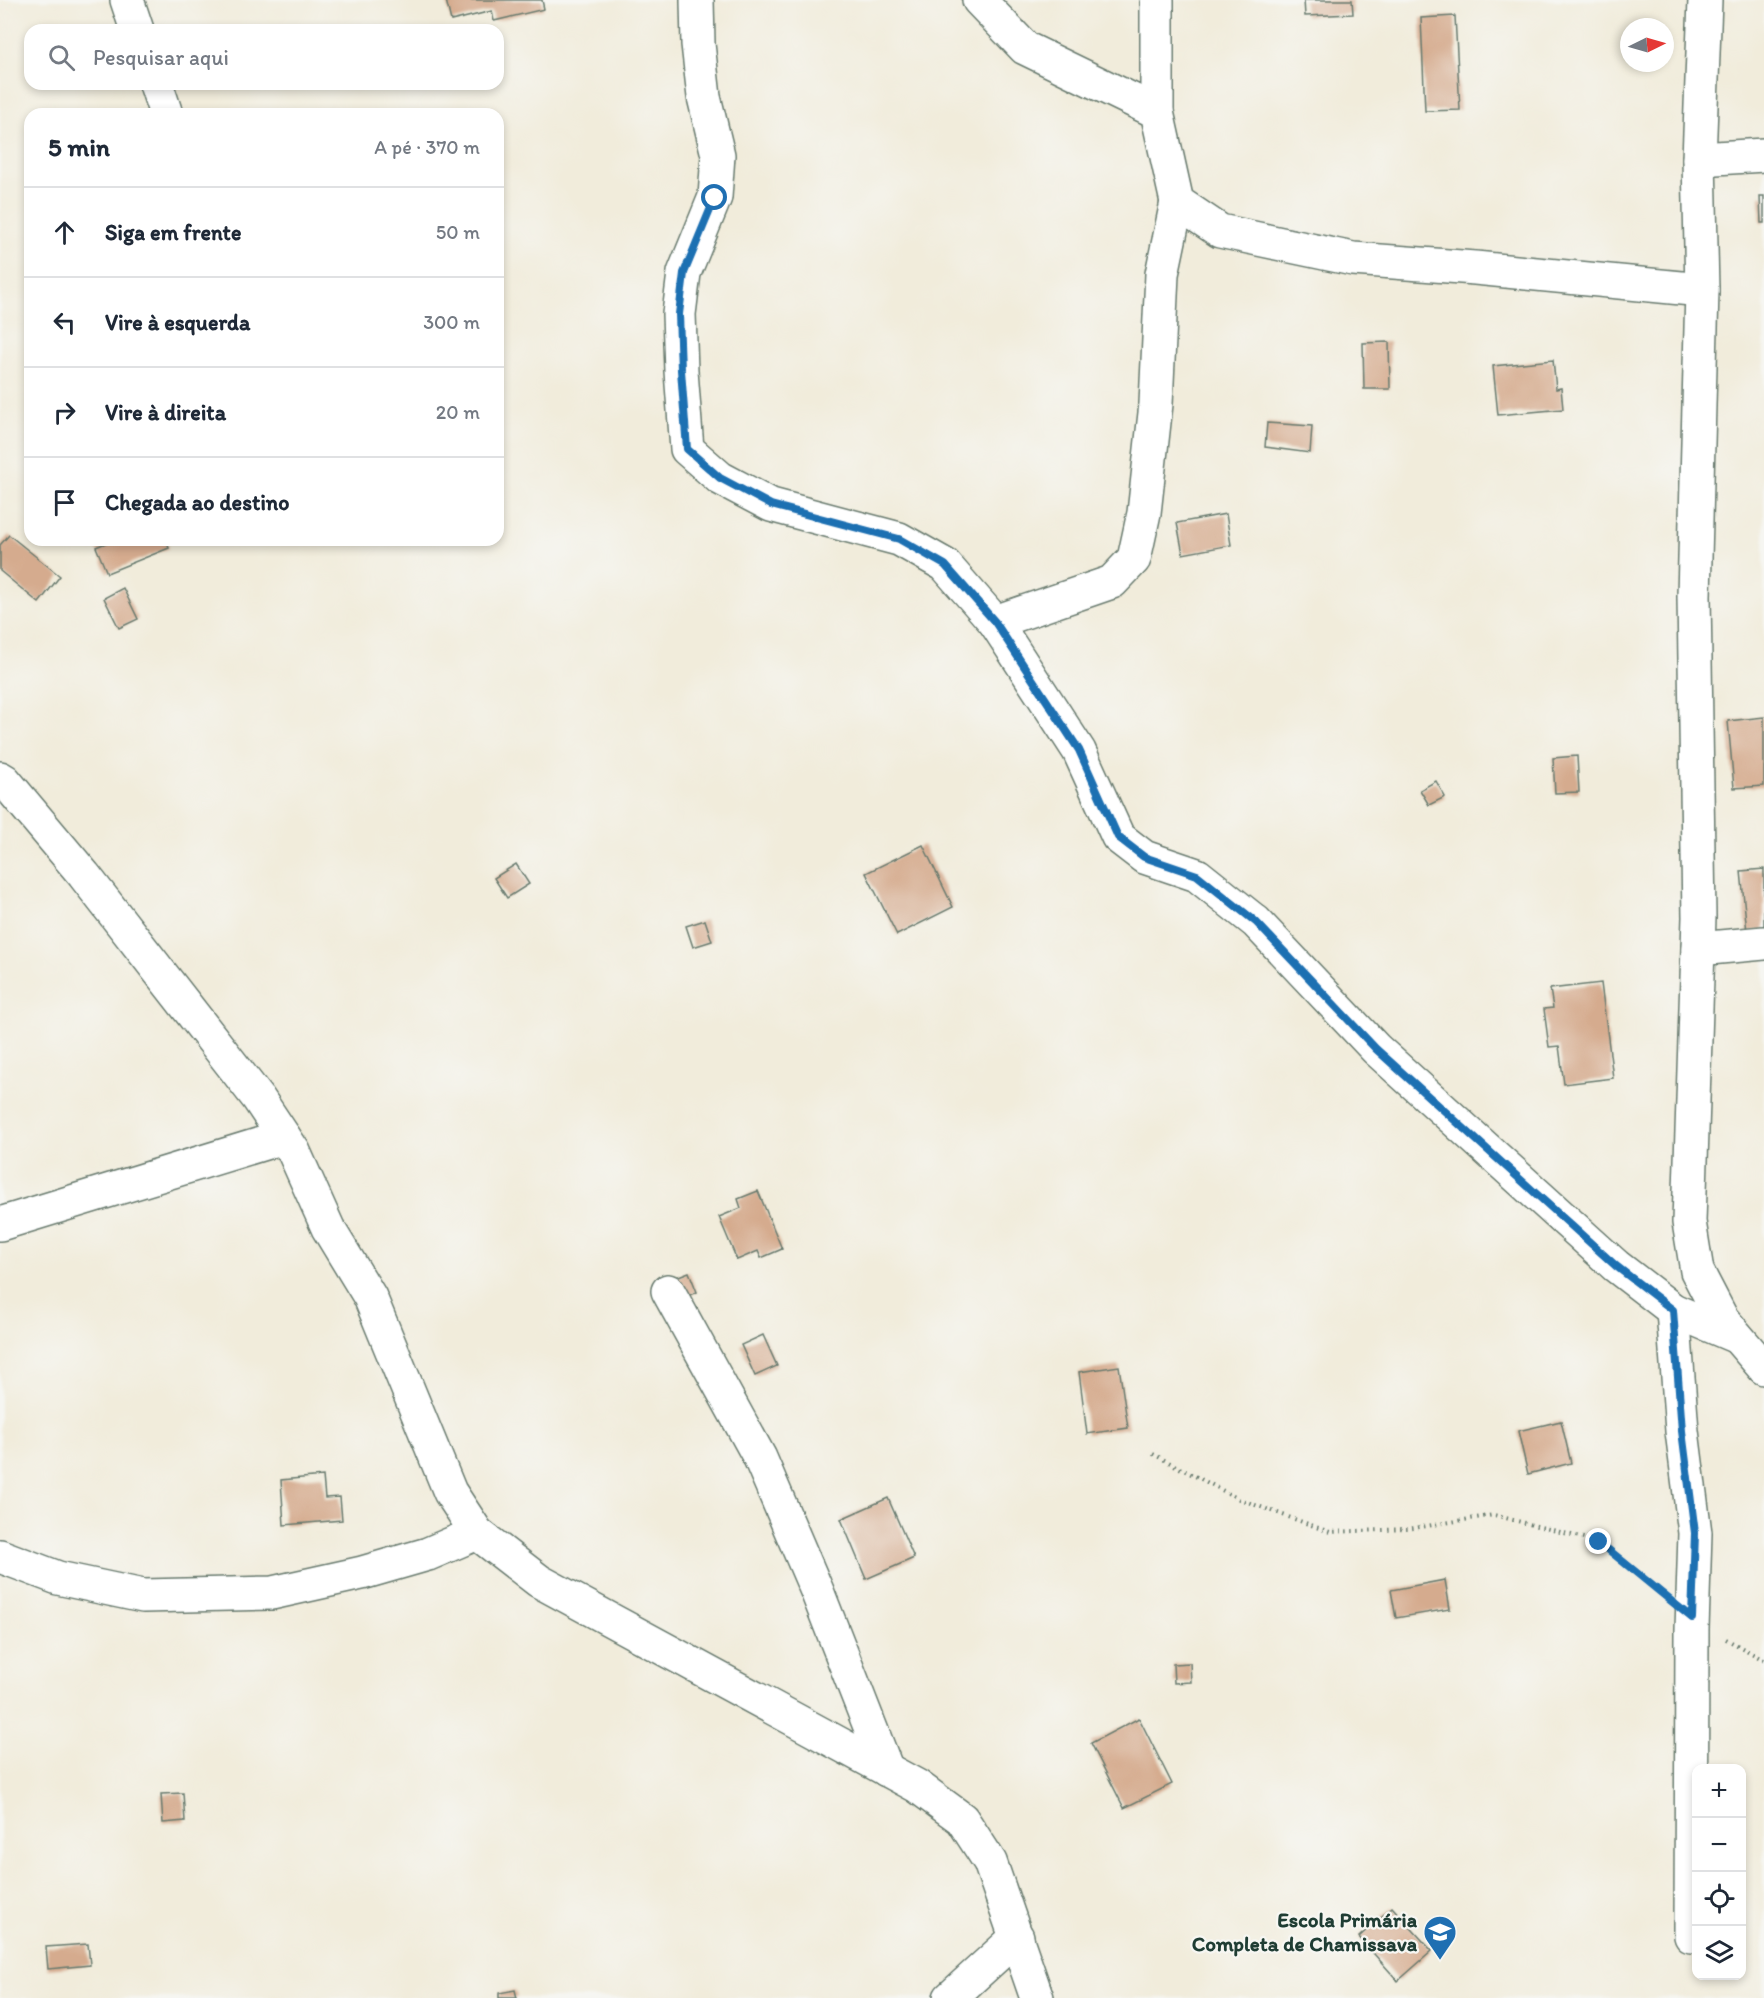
<!DOCTYPE html>
<html lang="pt">
<meta charset="utf-8">
<style>
body{margin:0;font-family:Itim,sans-serif;background:#f2f2f3;color:#1f2937}
.controls{position:absolute;right:18px;bottom:18px;display:grid;overflow:hidden;border-radius:12px;box-shadow:0 3px 9px #0003}
.controls button{width:54px;height:54px;display:grid;place-items:center;padding:0;border:0;border-bottom:2px solid #e0e1e3;background:#fff;color:#1f2937;font:30px sans-serif}
.compass{position:absolute;left:1620px;top:18px;width:54px;height:54px;border-radius:50%;background:#fff;box-shadow:0 3px 9px #0003;rotate:85deg}
.stop{position:absolute;width:18px;height:18px;margin:-14px;border:4px solid #1f6fb2;border-radius:50%;background:#fff}
.stop.end{background:#1f6fb2;border-color:#fff;box-shadow:0 2px 6px #0008}
.list{margin:0;padding:0;list-style:none}
h2{display:flex;justify-content:space-between;align-items:center;height:78px;margin:0;padding:0 24px;font-size:26px}
h2 small{font-size:20px;font-weight:400;color:#747a83}
.list li{display:grid;grid-template-columns:39px 1fr auto;gap:18px;align-items:center;box-sizing:border-box;height:90px;padding:0 24px;border-top:2px solid #e0e1e3}
.list b{display:block;font-size:22px;white-space:nowrap}
.list em{font-size:20px;font-style:normal;color:#747a83}
.icon{flex:none;width:33px;height:33px;fill:none;stroke:currentColor;stroke-width:2;stroke-linecap:round;stroke-linejoin:round}
.map{position:relative;flex:none;width:1764px;height:1998px;overflow:hidden}
.search{position:absolute;background:#fff;box-shadow:0 3px 9px #0003;left:24px;top:24px;width:480px;height:66px;display:flex;align-items:center;gap:15px;box-sizing:border-box;padding:0 21px;border-radius:18px;color:#747a83;font-size:22px}
.panel{position:absolute;background:#fff;box-shadow:0 3px 9px #0003;left:24px;top:108px;width:480px;height:438px;border-radius:18px}
.map>svg:first-child{display:block}
.building{fill:#d5ab8e}
.lines{fill:none;stroke-linecap:round;stroke-linejoin:round}
.minor-casing{stroke:#687a6e;stroke-width:36}
.path{stroke:#687a6e;stroke-width:4;stroke-dasharray:1.5 4.5;stroke-linecap:butt}
.minor{stroke:#fff;stroke-width:33}
.route{stroke:#1f6fb2;stroke-width:8}
.labels{text-anchor:middle;stroke-width:4.5;stroke-linejoin:round;paint-order:stroke}
.poi-label{font-size:21px;font-weight:bold;fill:#1f3d34;stroke:#f6f6f2;text-anchor:end}
</style>
<div class="map">
<svg width="1764" height="1998" viewBox="0 0 1764 1998">
<rect width="100%" height="100%" fill="#f6f6f2"/>
<filter id="ink" filterUnits="userSpaceOnUse"><feTurbulence type="fractalNoise" baseFrequency=".0167" numOctaves="2"/><feDisplacementMap in="SourceGraphic" scale="12" xChannelSelector="R" yChannelSelector="G"/><feConvolveMatrix kernelMatrix="1 2 1 2 8 2 1 2 1" color-interpolation-filters="sRGB"/></filter>
<filter id="wash" filterUnits="userSpaceOnUse"><feTurbulence type="fractalNoise" baseFrequency=".008" numOctaves="4" result="noise"/><feDisplacementMap in="SourceGraphic" scale="24" xChannelSelector="R" yChannelSelector="G"/><feGaussianBlur stdDeviation="1.35" result="paint"/><feColorMatrix in="noise" values="0 0 0 0 0 0 0 0 0 0 0 0 0 0 0 0 0 1.4 0 .05"/><feComposite in="paint" operator="in"/></filter>
<g filter="url(#wash)">
<rect width="100%" height="100%" fill="#f1ecdb"/>
<g id="blocks">
<g class="building">
<path d="M446,0h96l2,9 -50,12 -2,-10 -41,10z"/>
<path d="M1304,0h48l1,14 -48,2z"/>
<path d="M1455,16l5,94 -35,1 -4,-93z"/>
<path d="M1760,196h4v27h-3z"/>
<path d="M1389,342l1,47h-26l-1,-46z"/>
<path d="M1553,360l3,29 5,-1 2,21 -65,6 -5,-49z"/>
<path d="M1267,423l45,3 -2,27 -45,-6z"/>
<path d="M1226,514l5,31 -48,9 -6,-31z"/>
<path d="M9,535l51,41 -21,27 -39,-32v-26z"/>
<path d="M113,540h53l3,8 -62,25 -11,-26z"/>
<path d="M123,588l15,31 -19,9 -15,-30z"/>
<path d="M1764,717v69l-30,2 -6,-67z"/>
<path d="M1577,756l2,36 -24,1 -2,-35z"/>
<path d="M1436,781l9,16 -16,8 -9,-15z"/>
<path d="M923,845l30,62 -56,28 -31,-62z"/>
<path d="M516,864l13,20 -22,14 -13,-20z"/>
<path d="M1764,869v61l-17,2 -6,-61z"/>
<path d="M705,920l7,21 -19,6 -7,-21z"/>
<path d="M1601,983l12,95 -49,6 -5,-38 -10,1 -5,-38 9,-1 -3,-19z"/>
<path d="M758,1191l24,58 -21,9 -3,-7 -21,9 -18,-43 22,-9 -3,-9z"/>
<path d="M689,1272l8,20 -18,7 -8,-20z"/>
<path d="M763,1335l14,31 -22,10 -14,-31z"/>
<path d="M1119,1366l9,62 -41,6 -8,-62z"/>
<path d="M1561,1421l10,42 -43,11 -10,-43z"/>
<path d="M323,1476l2,22 15,-1 2,23 -58,5 -3,-45z"/>
<path d="M888,1498l26,60 -48,21 -25,-60z"/>
<path d="M1445,1580l5,29 -54,9 -5,-28z"/>
<path d="M1190,1663l1,19 -17,1 -1,-19z"/>
<path d="M1139,1718l33,66 -48,24 -33,-65z"/>
<path d="M183,1793l2,28 -22,2 -2,-29z"/>
<path d="M1392,1907l40,44 -34,30 -39,-44z"/>
<path d="M88,1944l2,21 -42,4 -2,-22z"/>
<path d="M515,1990l2,8h-18v-5z"/>
</g>
</g>
</g>
<g filter="url(#ink)">
<use href="#blocks" fill-opacity="0" stroke="#687a6e" stroke-width="1.5"/>
<g class="lines">
<g class="minor-casing">
<g id="minor">
<path d="M127,0l10,30"/>
<path d="M697,0l1,44 6,53 14,58 -3,42 -31,76 -5,41 2,57 6,78 33,29 51,27 128,34 46,26 50,57 84,129 39,86 26,20 53,18 59,47 120,127 240,217 57,44 64,27"/>
<path d="M979,0l46,48 132,64 20,90 43,29 133,28 122,9 227,22"/>
<path d="M1157,0v112"/>
<path d="M1705,0l-6,159 3,131 -8,306 5,321 -10,305 8,49 25,48 42,49"/>
<path d="M156,84l10,30"/>
<path d="M1699,159l65,-4"/>
<path d="M995,622l117,-40 22,-23 10,-46 12,-109 6,-130 15,-72"/>
<path d="M0,778l5,3 79,94 174,223 36,54 34,76 42,69 80,195 27,41 62,48 378,205 45,33 28,43 47,136"/>
<path d="M1698,949l66,-6"/>
<path d="M0,1224l284,-87"/>
<path d="M668,1291l92,167 57,133 70,179"/>
<path d="M1673,1310l9,121 13,102 -3,96 -1,307"/>
<path d="M0,1556l58,22 85,18 129,-3 90,-20 66,-19 49,-21"/>
<path d="M950,1998l67,-61"/>
</g>
</g>
<g class="path">
<path d="M1153,1454l86,45 91,33 78,-3 86,-14 105,27 58,47"/>
<path d="M1726,1639l38,21"/>
</g>
<use href="#minor" class="minor"/>
</g>
</g>
<g class="lines" filter="url(#ink)">
<path class="route" d="M715,198l-31,75 -5,41 2,56 6,79 33,29 51,27 128,34 46,26 50,57 84,128 39,87 26,20 53,18 59,47 120,127 240,217 57,44 9,121 13,102 -3,85 -93,-76"/>
</g>
<defs>
<g id="school-pin" transform="scale(1.725)"><path d="M0 17L-7.5 6A9.5 9.5 0 1 1 7.5 6Z" fill="#1f6fb2" stroke="#f6f6f2"/><path d="M0-5L7-2L0 1L-7-2ZM-4 1L0 2.5L4 1V4Q0 6-4 4Z" fill="#fff"/></g>
</defs>
<g fill-rule="evenodd">
<use href="#school-pin" x="1440" y="1932"/>
</g>
<g class="labels">
<g class="poi-label">
<text x="1417" y="1927">Escola Primária<tspan x="1417" dy="24">Completa de Chamissava</tspan></text>
</g>
</g>
</svg>
<div class="controls">
<button>+</button>
<button>−</button>
<button><svg class="icon" aria-label="locate" viewBox="0 0 24 24"><circle cx="12" cy="12" r="6"/><path d="M12 2v4M12 18v4M2 12h4M18 12h4"/></svg></button>
<button><svg class="icon" aria-label="layers" viewBox="0 0 24 24"><path d="M12 4l9 5-9 5-9-5zM3 14l9 5 9-5"/></svg></button>
</div>
<svg class="compass" viewBox="-18 -18 36 36"><path d="M0-13l5 13h-10z" fill="#e53935"/><path d="M0 13l5-13h-10z" fill="#747a83"/></svg>
<div class="stop" style="left:715px;top:198px"></div>
<div class="stop end" style="left:1599px;top:1542px"></div>
<div class="search"><svg class="icon" aria-label="search" viewBox="0 0 24 24"><circle cx="10" cy="10" r="6"/><path d="M15 15l6 6"/></svg>Pesquisar aqui</div>
<section class="panel">
<h2>5 min<small>A pé · 370 m</small></h2>
<ul class="list">
<li><svg class="icon" aria-label="ahead" viewBox="0 0 24 24"><path d="M12 20V5M6 11l6-6 6 6"/></svg><div><b>Siga em frente</b></div><em>50 m</em></li>
<li><svg class="icon" aria-label="left" viewBox="0 0 24 24"><path d="M17 20v-9H6M10 6l-5 5 5 5"/></svg><div><b>Vire à esquerda</b></div><em>300 m</em></li>
<li><svg class="icon" aria-label="right" viewBox="0 0 24 24"><path d="M7 20v-9h11M14 6l5 5-5 5"/></svg><div><b>Vire à direita</b></div><em>20 m</em></li>
<li><svg class="icon" aria-label="arrive" viewBox="0 0 24 24"><path d="M6 21V4h12l-3 4 3 4H6"/></svg><div><b>Chegada ao destino</b></div></li>
</ul>
</section>
</div>
